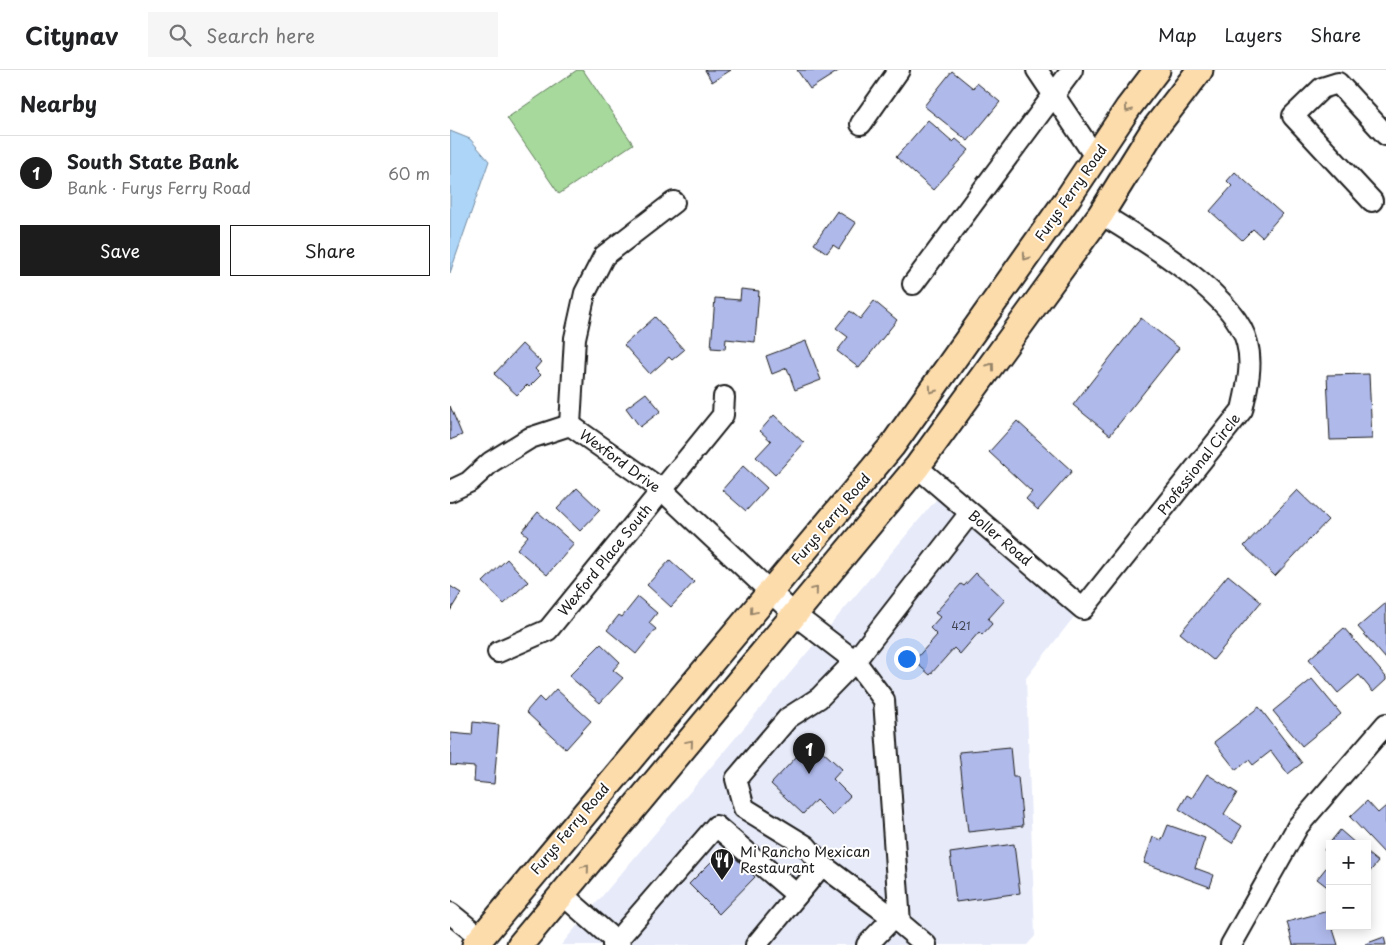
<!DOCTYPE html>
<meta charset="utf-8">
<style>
body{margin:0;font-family:"Playpen Sans",sans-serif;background:#f6f6f6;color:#202124}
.controls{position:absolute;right:15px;bottom:15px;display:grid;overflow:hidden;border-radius:0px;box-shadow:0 2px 12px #0003}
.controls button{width:45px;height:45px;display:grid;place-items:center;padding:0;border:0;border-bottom:1px solid #e0e0e0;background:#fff;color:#202124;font:25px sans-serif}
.you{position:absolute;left:456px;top:588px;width:18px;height:18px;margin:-12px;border:4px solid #fff;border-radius:50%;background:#1a73e8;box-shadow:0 0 0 8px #1a73e833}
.badge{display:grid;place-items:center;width:32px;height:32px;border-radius:50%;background:#1c1c1c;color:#fff;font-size:16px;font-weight:700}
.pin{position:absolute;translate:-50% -41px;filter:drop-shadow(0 1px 2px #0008)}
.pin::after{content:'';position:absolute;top:26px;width:18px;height:15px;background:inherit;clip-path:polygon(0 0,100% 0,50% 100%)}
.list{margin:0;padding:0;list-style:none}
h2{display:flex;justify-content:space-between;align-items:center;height:65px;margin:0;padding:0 20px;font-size:21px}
h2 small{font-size:16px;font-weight:400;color:#757577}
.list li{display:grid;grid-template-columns:32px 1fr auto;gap:15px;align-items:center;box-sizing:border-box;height:75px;padding:0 20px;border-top:1px solid #e0e0e0}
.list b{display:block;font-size:19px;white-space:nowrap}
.list p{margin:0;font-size:16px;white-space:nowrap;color:#757577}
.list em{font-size:16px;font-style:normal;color:#757577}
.actions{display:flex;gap:10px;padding:15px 20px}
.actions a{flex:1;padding:11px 0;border:1px solid #1c1c1c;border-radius:0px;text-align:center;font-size:18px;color:#1c1c1c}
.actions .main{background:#1c1c1c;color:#fff}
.icon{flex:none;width:28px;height:28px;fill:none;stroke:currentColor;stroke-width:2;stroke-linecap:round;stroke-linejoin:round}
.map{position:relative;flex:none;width:936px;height:875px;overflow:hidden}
header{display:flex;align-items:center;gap:30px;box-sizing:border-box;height:70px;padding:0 25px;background:#fff;border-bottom:1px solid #e0e0e0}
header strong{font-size:24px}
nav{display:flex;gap:28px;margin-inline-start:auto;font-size:18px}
.search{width:350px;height:45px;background:#f6f6f6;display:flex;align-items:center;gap:12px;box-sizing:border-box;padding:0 18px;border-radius:0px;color:#757577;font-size:19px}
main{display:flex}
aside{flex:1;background:#fff}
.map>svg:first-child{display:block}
.built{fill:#e7eaf9}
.green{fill:#a6d99b;stroke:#617a5c}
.water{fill:#add5f8;stroke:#738ba0}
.building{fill:#afb9ea;stroke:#1c1c1c}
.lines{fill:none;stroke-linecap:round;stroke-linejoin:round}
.minor-casing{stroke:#1c1c1c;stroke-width:24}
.major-casing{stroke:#1c1c1c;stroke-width:29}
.minor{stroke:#fff;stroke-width:20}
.major{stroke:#fddcac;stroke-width:25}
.oneway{stroke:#98866b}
.labels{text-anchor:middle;stroke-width:4;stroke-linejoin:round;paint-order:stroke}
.number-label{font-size:11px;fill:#414350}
.street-label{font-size:14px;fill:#1c1c1c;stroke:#fff}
.poi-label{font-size:14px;fill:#1c1c1c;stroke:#fff;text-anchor:start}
</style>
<header>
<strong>Citynav</strong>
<div class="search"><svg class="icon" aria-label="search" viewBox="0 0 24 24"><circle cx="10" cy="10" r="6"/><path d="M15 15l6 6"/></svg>Search here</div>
<nav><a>Map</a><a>Layers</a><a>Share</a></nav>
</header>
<main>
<aside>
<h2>Nearby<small></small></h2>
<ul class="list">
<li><span class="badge">1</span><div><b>South State Bank</b><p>Bank · Furys Ferry Road</p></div><em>60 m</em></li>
</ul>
<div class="actions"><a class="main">Save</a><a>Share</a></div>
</aside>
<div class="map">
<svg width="936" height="875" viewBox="0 0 936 875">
<rect width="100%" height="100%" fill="#fff"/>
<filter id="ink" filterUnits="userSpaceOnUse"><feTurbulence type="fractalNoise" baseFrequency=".02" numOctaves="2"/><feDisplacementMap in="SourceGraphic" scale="10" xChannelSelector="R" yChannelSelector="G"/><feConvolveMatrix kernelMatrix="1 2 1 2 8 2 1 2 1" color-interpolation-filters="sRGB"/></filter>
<g filter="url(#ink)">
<path class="built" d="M490,425l137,118 -51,65 9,258 -8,9h-466z"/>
<path class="green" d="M127,0h6l50,74 -74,50 -52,-76z"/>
<path class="water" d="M0,61l20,8 19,22 -39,112z"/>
<g class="building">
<path d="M255,0h26l-19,12z"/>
<path d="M347,0h43l-30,19z"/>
<path d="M502,1l21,17 4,-5 23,19 -32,39 -44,-35z"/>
<path d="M478,50l25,22 3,-3 13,11 -36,40 -37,-33z"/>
<path d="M785,102l47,42 -20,23 -9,-8 -11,11 -32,-29 22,-25 -5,-5z"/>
<path d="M387,141l19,12 -17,26 -6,-4 -6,8 -13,-9z"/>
<path d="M291,219l18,2 -4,51 -29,-3 -1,10 -14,-1 4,-50 25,2z"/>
<path d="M424,231l23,19 -38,48 -22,-17 11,-14 -12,-9 14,-17 10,8z"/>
<path d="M205,247l29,33 -12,10 -3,-3 -19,17 -26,-29z"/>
<path d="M691,248l38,30 -69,87 -37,-30z"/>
<path d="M356,271l15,39 -26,10 -8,-22 -15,6 -6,-18z"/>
<path d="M72,274l19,18 -6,7 6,6 -12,12 -2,-2 -10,10 -23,-21z"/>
<path d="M919,304l3,65 -42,1 -3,-65z"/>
<path d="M196,323l15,18 -21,16 -14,-19z"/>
<path d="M0,336l12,29 -12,5z"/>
<path d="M324,345l30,28 -29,32 -19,-18 15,-16 -11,-10z"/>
<path d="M567,351l55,50 -34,39 -12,-11 6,-7 -43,-40z"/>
<path d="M293,396l24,22 -21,23 -24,-21z"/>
<path d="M127,418l23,22 -20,21 -23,-22z"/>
<path d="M847,420l31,30 -53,56 -31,-30z"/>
<path d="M88,442l36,32 -27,31 -30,-26 11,-13 -6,-5z"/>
<path d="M57,489l21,23 -24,22 -21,-22z"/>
<path d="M220,490l24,22 -23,25 -24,-22z"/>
<path d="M526,503l29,27 -17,19 4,5 -10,11 -3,-3 -19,22 -6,-6 -24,27 -16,-14 23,-26 -7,-7 10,-11 -5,-4 26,-29 3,2z"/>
<path d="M778,505l33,27 -48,58 -33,-27z"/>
<path d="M0,516l11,7 -11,18z"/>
<path d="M188,527l19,16 -8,10 7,6 -20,25 -29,-24 12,-15 3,2z"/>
<path d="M936,533v56l-28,-32z"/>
<path d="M894,558l42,49v3l-13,12 -14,-17 -21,18 -29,-34z"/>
<path d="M151,574l19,18 -7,8 10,8 -23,25 -31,-27z"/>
<path d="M862,609l29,35 -39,32 -29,-35z"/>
<path d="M106,619l35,32 -25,28 -40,-37 13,-15 5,5z"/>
<path d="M809,637l43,56 -14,11 -17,-23 -18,14 -4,-5 -13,10 -22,-28z"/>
<path d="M23,652l26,3 -5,59 -20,-2 1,-15 -25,-2 1,-32 21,2z"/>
<path d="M361,671l31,28 -9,10 17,17 -18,20 -16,-16 -13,14 -32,-30z"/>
<path d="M560,677l3,30h5l5,49 -55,6 -9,-80z"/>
<path d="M757,704l30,19 -13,21 18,12 -10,17 -53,-34 8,-14 5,3z"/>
<path d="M917,731l11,12 8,-7v49l-36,-38z"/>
<path d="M718,755l37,13 -10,30 19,7 -4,12 -66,-24 9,-26 9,3z"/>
<path d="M890,760l16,14h-26v11l-6,-5z"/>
<path d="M564,774l6,49 -64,9 -6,-49z"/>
<path d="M275,778l30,29 -36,37 -30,-30z"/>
<path d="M917,783l11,9 -11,13z"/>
<path d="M880,793v26l-13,-10z"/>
<path d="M878,841l2,15h2l6,19h-45l-6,-23z"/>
<path d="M934,867l2,8h-20l-1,-1z"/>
</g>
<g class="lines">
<g class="minor-casing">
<g id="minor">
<path d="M587,0l59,88"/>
<path d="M411,54l38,-54"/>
<path d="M922,131l-79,-85 29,-28 16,-5 48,52"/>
<path d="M463,214l159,-214"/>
<path d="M120,355l5,-87 10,-45 19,-37 70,-54"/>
<path d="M467,397l166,142 159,-199c5,-22 11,-45 5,-67 -11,-48 -105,-104 -146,-129"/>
<path d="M0,421l19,-9 22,-20 39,-24 40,-13 92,65 133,125 60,46 29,39 16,223 26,22"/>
<path d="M48,582l50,-22 175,-215 1,-18"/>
<path d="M372,795l78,58"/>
<path d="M113,825l57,50"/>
<path d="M0,843l31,25"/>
<path d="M163,875l103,-119 81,69"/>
<path d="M306,875l66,-80 -16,-19 -62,-38 -8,-29 52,-61 31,-20 36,-37 115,-148"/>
<path d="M417,875l26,-27"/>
<path d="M781,875l67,-119 88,-102"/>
</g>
</g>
<g class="major-casing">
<g id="major">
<path d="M25,875l417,-499 174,-245 62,-93 29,-38"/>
<path d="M70,875l397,-478 184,-253 51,-82 48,-62"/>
</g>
</g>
<use href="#minor" class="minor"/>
<use href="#major" class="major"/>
</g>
<defs><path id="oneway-chevron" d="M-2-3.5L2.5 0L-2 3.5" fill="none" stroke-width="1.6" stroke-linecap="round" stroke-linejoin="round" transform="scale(1.25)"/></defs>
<g class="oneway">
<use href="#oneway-chevron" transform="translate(678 39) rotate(125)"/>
<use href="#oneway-chevron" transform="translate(576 187) rotate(125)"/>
<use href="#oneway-chevron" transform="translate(541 296) rotate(-54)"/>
<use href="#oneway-chevron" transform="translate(482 320) rotate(125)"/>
<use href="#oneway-chevron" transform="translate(365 520) rotate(-50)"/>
<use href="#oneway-chevron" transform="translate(303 541) rotate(130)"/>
<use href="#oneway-chevron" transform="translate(240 673) rotate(-50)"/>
<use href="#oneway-chevron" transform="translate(136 798) rotate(-50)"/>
</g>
</g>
<defs>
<g id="restaurant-pin" transform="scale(1.25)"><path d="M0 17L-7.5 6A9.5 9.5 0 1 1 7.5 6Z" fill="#1c1c1c" stroke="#fff"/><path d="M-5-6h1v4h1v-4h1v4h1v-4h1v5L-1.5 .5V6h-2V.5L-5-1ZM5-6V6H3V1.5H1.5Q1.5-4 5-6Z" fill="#fff"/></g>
</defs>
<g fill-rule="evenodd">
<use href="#restaurant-pin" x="272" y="790"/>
</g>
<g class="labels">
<g class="number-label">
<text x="511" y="560">421</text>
</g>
<g class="street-label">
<text transform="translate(621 123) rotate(-55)" y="5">Furys Ferry Road</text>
<text transform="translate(170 391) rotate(36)" y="5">Wexford Drive</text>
<text transform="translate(749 394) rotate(-52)" y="5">Professional Circle</text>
<text transform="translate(381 449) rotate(-50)" y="5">Furys Ferry Road</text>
<text transform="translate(550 468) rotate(40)" y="5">Boller Road</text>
<text transform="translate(155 490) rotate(-51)" y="5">Wexford Place South</text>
<text transform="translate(120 759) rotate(-50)" y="5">Furys Ferry Road</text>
</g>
<g class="poi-label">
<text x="290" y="787">Mi Rancho Mexican<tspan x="290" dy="16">Restaurant</tspan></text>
</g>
</g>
</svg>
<div class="controls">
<button>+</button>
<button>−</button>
</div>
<div class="you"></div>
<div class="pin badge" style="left:359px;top:704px">1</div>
</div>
</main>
